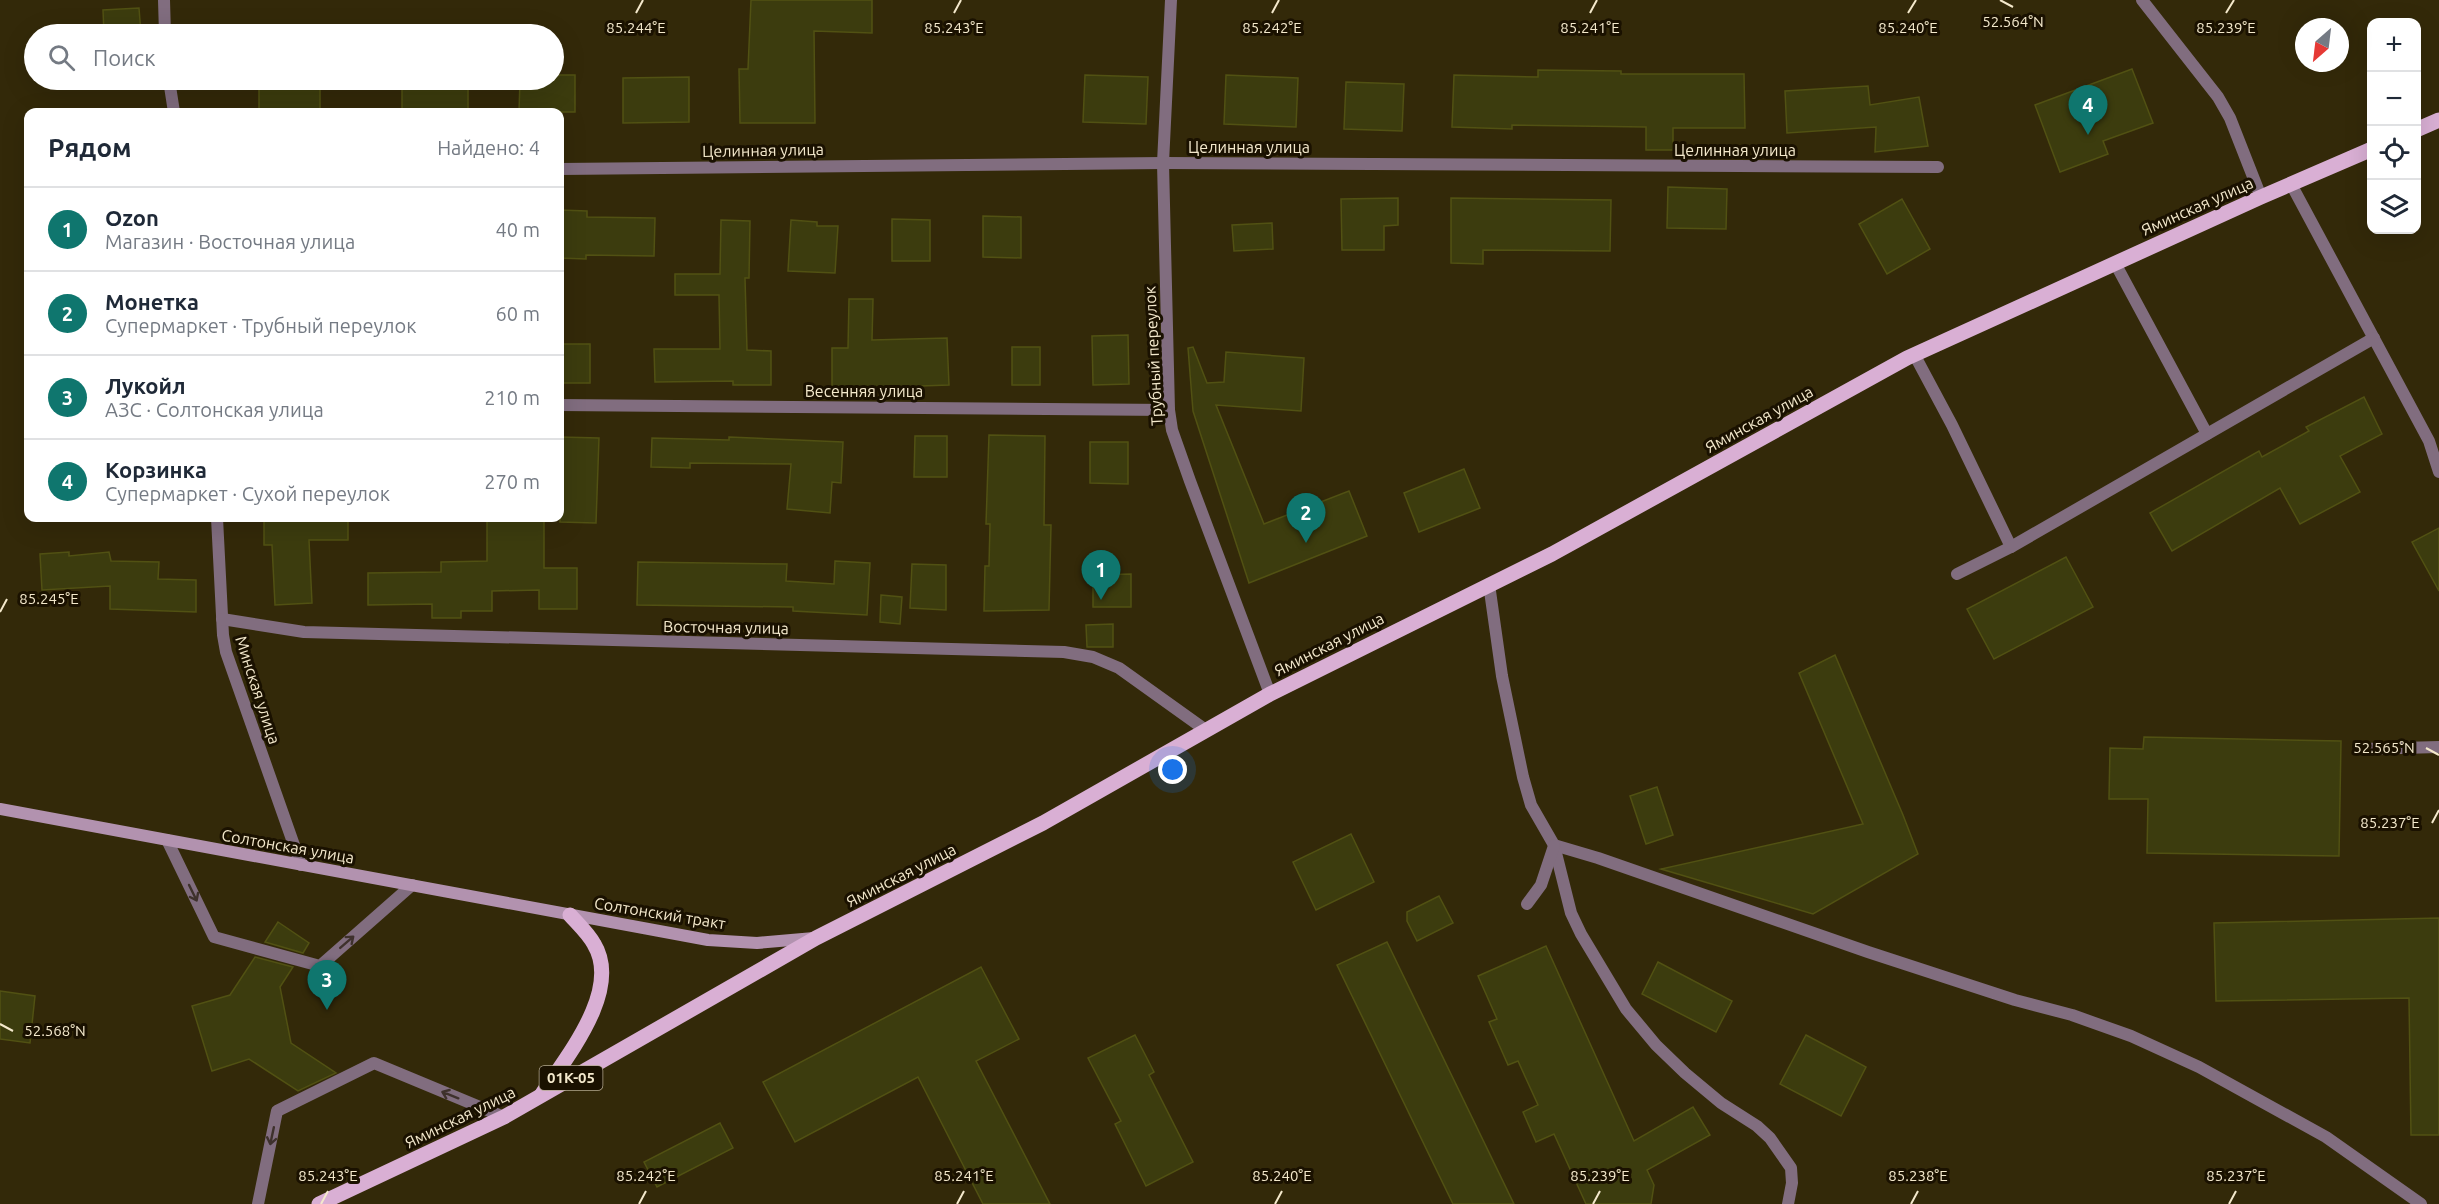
<!DOCTYPE html>
<html lang="ru">
<meta charset="utf-8">
<style>
body{margin:0;font-family:Ubuntu,sans-serif;background:#f6f6f7;color:#1f2937}
.controls{position:absolute;right:18px;top:18px;display:grid;overflow:hidden;border-radius:12px;box-shadow:0 6px 24px #0002}
.controls button{width:54px;height:54px;display:grid;place-items:center;padding:0;border:0;border-bottom:2px solid #e0e1e3;background:#fff;color:#1f2937;font:30px sans-serif}
.compass{position:absolute;left:2295px;top:18px;width:54px;height:54px;border-radius:50%;background:#fff;box-shadow:0 6px 24px #0002;rotate:208deg}
.you{position:absolute;left:1173px;top:770px;width:21px;height:21px;margin:-15px;border:4px solid #fff;border-radius:50%;background:#1a73e8;box-shadow:0 0 0 9px #1a73e833}
.badge{display:grid;place-items:center;width:39px;height:39px;border-radius:50%;background:#0f766e;color:#fff;font-size:20px;font-weight:700}
.pin{position:absolute;translate:-50% -50px;filter:drop-shadow(0 2px 3px #0008)}
.pin::after{content:'';position:absolute;top:32px;width:21px;height:18px;background:inherit;clip-path:polygon(0 0,100% 0,50% 100%)}
.list{margin:0;padding:0;list-style:none}
h2{display:flex;justify-content:space-between;align-items:center;height:78px;margin:0;padding:0 24px;font-size:26px}
h2 small{font-size:20px;font-weight:400;color:#747a83}
.list li{display:grid;grid-template-columns:39px 1fr auto;gap:18px;align-items:center;box-sizing:border-box;height:84px;padding:0 24px;border-top:2px solid #e0e1e3}
.list b{display:block;font-size:22px;white-space:nowrap}
.list p{margin:0;font-size:20px;white-space:nowrap;color:#747a83}
.list em{font-size:20px;font-style:normal;color:#747a83}
.icon{flex:none;width:33px;height:33px;fill:none;stroke:currentColor;stroke-width:2;stroke-linecap:round;stroke-linejoin:round}
.map{position:relative;flex:none;width:2439px;height:1204px;overflow:hidden}
.search{position:absolute;background:#fff;box-shadow:0 6px 24px #0002;left:24px;top:24px;width:540px;height:66px;display:flex;align-items:center;gap:15px;box-sizing:border-box;padding:0 21px;border-radius:33px;color:#747a83;font-size:22px}
.panel{position:absolute;background:#fff;box-shadow:0 6px 24px #0002;left:24px;top:108px;width:540px;height:414px;border-radius:12px}
.map>svg:first-child{display:block}
.building{fill:#3c3c0e;stroke:#515113;stroke-width:1.5}
.lines{fill:none;stroke-linecap:round;stroke-linejoin:round}
.service{stroke:#816d7f;stroke-width:12}
.minor{stroke:#816d7f;stroke-width:12}
.secondary{stroke:#b292af;stroke-width:12}
.primary{stroke:#d9afd4;stroke-width:15}
.oneway{stroke:#3e312c}
.ticks{fill:none;stroke:#f4e9cc;stroke-width:2}
.labels{text-anchor:middle;stroke-width:6;stroke-linejoin:round;paint-order:stroke}
.shield{fill:#1a1100;stroke:#b3a88f;stroke-width:1.5}
.shield-label{font-size:15px;font-weight:bold;fill:#f4e9cc}
.street-label{font-size:16px;fill:#f4e9cc;stroke:#1a1100}
.ticks-label{font-size:15px;text-anchor:middle;fill:#f4e9cc;stroke:#1a1100;stroke-width:6;stroke-linejoin:round;paint-order:stroke}
</style>
<div class="map">
<svg width="2439" height="1204" viewBox="0 0 2439 1204">
<rect width="100%" height="100%" fill="#332909"/>
<g class="building">
<path d="M751,0h121v33l-58,-2 1,92h-75l-1,-54h9z"/>
<path d="M139,8l2,26h-37l-1,-24z"/>
<path d="M2132,69l21,54 -50,18 5,13 -48,18 -25,-67z"/>
<path d="M1538,70l83,1v3h123l1,54h-72v22h-27v-23l-134,-2v4l-60,-2 2,-52 84,2z"/>
<path d="M554,75h21v37h-56l1,-32h34z"/>
<path d="M1085,75l63,2 -2,47 -63,-2z"/>
<path d="M1226,75l72,3 -2,49 -72,-3z"/>
<path d="M689,77v45l-66,1v-45z"/>
<rect x="259" y="80" width="61" height="32"/>
<rect x="402" y="80" width="66" height="32"/>
<path d="M1346,82l58,2 -2,47 -58,-2z"/>
<path d="M1868,86l2,19 49,-8 9,49 -53,6 1,-25 -89,6 -2,-42z"/>
<path d="M1668,187l59,2 -1,40 -59,-1z"/>
<path d="M1398,198v27l-14,1v24h-42l-1,-51z"/>
<path d="M1451,198l160,2 -1,51 -127,-1v14l-32,-1z"/>
<path d="M1902,199l28,50 -43,25 -28,-50z"/>
<path d="M560,210l27,1v6l68,1 -1,38 -68,-1v4l-26,-1z"/>
<path d="M983,216l38,1v41l-38,-1z"/>
<path d="M892,219l38,1v41h-38z"/>
<path d="M721,220l29,1 -1,57h-4l2,72 24,1v34h-38v-4l-78,1 -1,-33h66l-1,-54h-44v-21h45z"/>
<path d="M791,220l26,2v4h21l-3,47 -47,-2z"/>
<path d="M1272,223l1,26 -39,2 -2,-26z"/>
<path d="M849,299h24l-1,41 75,-2 2,47 -117,4v-41h16z"/>
<path d="M1128,335l1,49 -36,1 -1,-49z"/>
<rect x="560" y="344" width="30" height="39"/>
<rect x="1012" y="347" width="28" height="38"/>
<path d="M1193,347l14,36 17,-1 2,-30 78,6 -3,53 -85,-6 48,119 85,-33 18,45 -118,47 -56,-172 -5,-63z"/>
<path d="M2364,397l18,37 -42,22 20,36 -60,32 -20,-36 -108,63 -22,-38 109,-62 3,6 47,-26 -3,-4z"/>
<path d="M989,435l56,1 -1,89h7l-2,85 -65,1 1,-45h4l1,-42h-4z"/>
<path d="M915,436h32v41h-33z"/>
<path d="M560,437l39,1 -3,85 -36,-1z"/>
<path d="M729,437l114,5 -2,41 -9,-1 -2,31 -43,-4 4,-45 -101,-1v5l-39,-1 1,-29 77,2z"/>
<path d="M1090,442h38v42l-38,-1z"/>
<path d="M1464,469l16,39 -61,24 -15,-39z"/>
<path d="M264,518h84v22h-39l3,63 -37,2 -3,-60h-8z"/>
<path d="M487,521h57v47h33v41h-38v-19l-47,1v20h-31v7h-29v-14l-64,1v-32l73,-1v-10l46,-1z"/>
<path d="M2439,528v63l-27,-49z"/>
<path d="M69,552v4l40,-4 2,9 48,1 -1,17 38,1v32l-86,-3v-23l-68,4 -2,-36z"/>
<path d="M2066,557l27,50 -99,52 -27,-50z"/>
<path d="M835,561l35,2 -3,52 -74,-4v-4l-156,-2 1,-43 149,2 -1,17 48,3z"/>
<path d="M912,564l34,1v45l-36,-2z"/>
<path d="M1131,574v33h-38v-32z"/>
<path d="M881,595l21,2 -2,27 -20,-2z"/>
<path d="M1113,624v23h-26l-1,-22z"/>
<path d="M1835,655l68,160 15,39 -105,60 -152,-45 202,-45 -64,-151z"/>
<path d="M2144,737l197,4 -2,115 -192,-3 1,-54h-39l1,-51 33,1z"/>
<path d="M1657,787l16,48 -27,9 -16,-48z"/>
<path d="M1351,834l23,48 -58,28 -23,-48z"/>
<path d="M1439,896l14,27 -36,18 -10,-20v-9z"/>
<path d="M2439,918v217h-28l-2,-137 -193,3 -2,-78z"/>
<path d="M278,922l31,21 -6,10 -38,-11z"/>
<path d="M1387,942l127,262h-61l-116,-239z"/>
<path d="M1546,946l88,195 59,-34 17,28 -63,35 7,15 -3,19h-65l-32,-70 -18,8 -13,-30 15,-7 -20,-44 -10,4 -19,-43 8,-3 -19,-43z"/>
<path d="M255,957l38,10 -13,20 11,56 45,30 -38,18 -49,-32 -37,12 -20,-65 38,-11z"/>
<path d="M1658,962l74,39 -16,31 -74,-38z"/>
<path d="M981,967l38,72 -43,22 74,143h-67l-65,-127 -123,65 -32,-60z"/>
<path d="M0,991l35,5 -5,47 -30,-4z"/>
<path d="M1135,1035l19,37 -5,3 44,87 -47,24 -31,-62 6,-3 -33,-63z"/>
<path d="M1806,1035l60,32 -25,49 -61,-32z"/>
<path d="M720,1123l13,25 -76,39 -13,-25z"/>
</g>
<g class="lines">
<g class="service">
<path d="M2291,184l138,257 10,31"/>
<path d="M2115,263l92,171"/>
<path d="M1914,354l38,71 59,122"/>
<path d="M1957,574l54,-27 363,-209"/>
<path d="M1489,584l13,92 21,101 8,28 23,40 44,13 270,94 147,48 57,15 59,21 68,31 127,70 95,67"/>
<path d="M2364,749l75,-2"/>
<path d="M167,840l47,97 106,29 92,-81"/>
<path d="M1554,845l17,68 10,21 45,75 30,36 29,28 36,30 36,23 13,12 21,30 1,15 -4,21"/>
<path d="M1527,904l14,-19 13,-39"/>
<path d="M258,1204l19,-93 97,-48 130,54"/>
</g>
<g class="minor">
<path d="M164,0l1,34"/>
<path d="M1171,0l-8,163 6,247 3,20 18,51 80,213"/>
<path d="M2142,0l76,97 12,21 31,79"/>
<path d="M169,80l5,32"/>
<path d="M560,169l603,-6 775,4"/>
<path d="M560,405l609,5"/>
<path d="M217,518l6,117 3,17 75,213"/>
<path d="M222,619l82,13 760,20 29,5 26,11 88,63"/>
</g>
<path class="secondary" d="M0,809l708,131 49,3 57,-5"/>
<g class="primary">
<path d="M2416,130l23,-10"/>
<path d="M542,1094c25,-38 80,-104 52,-150 -6,-11 -16,-20 -24,-29"/>
<path d="M319,1204l185,-87 312,-179 227,-115 227,-129 282,-140 355,-196 354,-161 111,-48"/>
</g>
</g>
<defs><path id="oneway-shaft" d="M-6 0H5M1.5-3L5.5 0L1.5 3" fill="none" stroke-width="1.6" stroke-linecap="round" stroke-linejoin="round" transform="scale(1.5)"/></defs>
<g class="oneway">
<use href="#oneway-shaft" transform="translate(193 893) rotate(64)"/>
<use href="#oneway-shaft" transform="translate(347 942) rotate(-41)"/>
<use href="#oneway-shaft" transform="translate(450 1095) rotate(-158)"/>
<use href="#oneway-shaft" transform="translate(272 1136) rotate(102)"/>
</g>
<path class="ticks" d="M2000,0l13,7M636,13l7,-13M954,13l7,-13M1272,13l7,-13M1590,13l7,-13M1908,13l8,-13M2226,13l8,-13M0,612l7,-13M2426,748l13,7M2432,823l7,-13M0,1024l13,7M321,1204l7,-13M639,1204l7,-13M957,1204l7,-13M1275,1204l7,-13M1593,1204l7,-13M1911,1204l7,-13M2229,1204l7,-13"/>
<g class="labels">
<rect class="shield" x="539.5" y="1066" width="63" height="24" rx="4.5"/>
<g class="shield-label">
<text x="571" y="1083">01К-05</text>
</g>
<g class="street-label">
<text x="1249" y="153">Целинная улица</text>
<text transform="translate(763 150) rotate(-1)" y="6">Целинная улица</text>
<text x="1735" y="156">Целинная улица</text>
<text transform="translate(2197 206) rotate(-24)" y="6">Яминская улица</text>
<text transform="translate(1153 356) rotate(-93)" y="6">Трубный переулок</text>
<text x="864" y="397">Весенняя улица</text>
<text transform="translate(1759 419) rotate(-29)" y="6">Яминская улица</text>
<text transform="translate(726 627) rotate(1)" y="6">Восточная улица</text>
<text transform="translate(1329 644) rotate(-27)" y="6">Яминская улица</text>
<text transform="translate(258 690) rotate(72)" y="6">Минская улица</text>
<text transform="translate(288 846) rotate(10)" y="6">Солтонская улица</text>
<text transform="translate(901 875) rotate(-27)" y="6">Яминская улица</text>
<text transform="translate(660 913) rotate(9)" y="6">Солтонский тракт</text>
<text transform="translate(460 1117) rotate(-26)" y="6">Яминская улица</text>
</g>
</g>
<g class="ticks-label">
<text x="2013" y="27">52.564°N</text>
<text x="636" y="33">85.244°E</text>
<text x="954" y="33">85.243°E</text>
<text x="1272" y="33">85.242°E</text>
<text x="1590" y="33">85.241°E</text>
<text x="1908" y="33">85.240°E</text>
<text x="2226" y="33">85.239°E</text>
<text x="49" y="604">85.245°E</text>
<text x="2384" y="753">52.565°N</text>
<text x="2390" y="828">85.237°E</text>
<text x="55" y="1036">52.568°N</text>
<text x="328" y="1181">85.243°E</text>
<text x="646" y="1181">85.242°E</text>
<text x="964" y="1181">85.241°E</text>
<text x="1282" y="1181">85.240°E</text>
<text x="1600" y="1181">85.239°E</text>
<text x="1918" y="1181">85.238°E</text>
<text x="2236" y="1181">85.237°E</text>
</g>
</svg>
<div class="controls">
<button>+</button>
<button>−</button>
<button><svg class="icon" aria-label="locate" viewBox="0 0 24 24"><circle cx="12" cy="12" r="6"/><path d="M12 2v4M12 18v4M2 12h4M18 12h4"/></svg></button>
<button><svg class="icon" aria-label="layers" viewBox="0 0 24 24"><path d="M12 4l9 5-9 5-9-5zM3 14l9 5 9-5"/></svg></button>
</div>
<svg class="compass" viewBox="-18 -18 36 36"><path d="M0-13l5 13h-10z" fill="#e53935"/><path d="M0 13l5-13h-10z" fill="#747a83"/></svg>
<div class="you"></div>
<div class="pin badge" style="left:1101px;top:600px">1</div>
<div class="pin badge" style="left:1306px;top:543px">2</div>
<div class="pin badge" style="left:327px;top:1010px">3</div>
<div class="pin badge" style="left:2088px;top:135px">4</div>
<div class="search"><svg class="icon" aria-label="search" viewBox="0 0 24 24"><circle cx="10" cy="10" r="6"/><path d="M15 15l6 6"/></svg>Поиск</div>
<section class="panel">
<h2>Рядом<small>Найдено: 4</small></h2>
<ul class="list">
<li><span class="badge">1</span><div><b>Ozon</b><p>Магазин · Восточная улица</p></div><em>40 m</em></li>
<li><span class="badge">2</span><div><b>Монетка</b><p>Супермаркет · Трубный переулок</p></div><em>60 m</em></li>
<li><span class="badge">3</span><div><b>Лукойл</b><p>АЗС · Солтонская улица</p></div><em>210 m</em></li>
<li><span class="badge">4</span><div><b>Корзинка</b><p>Супермаркет · Сухой переулок</p></div><em>270 m</em></li>
</ul>
</section>
</div>
